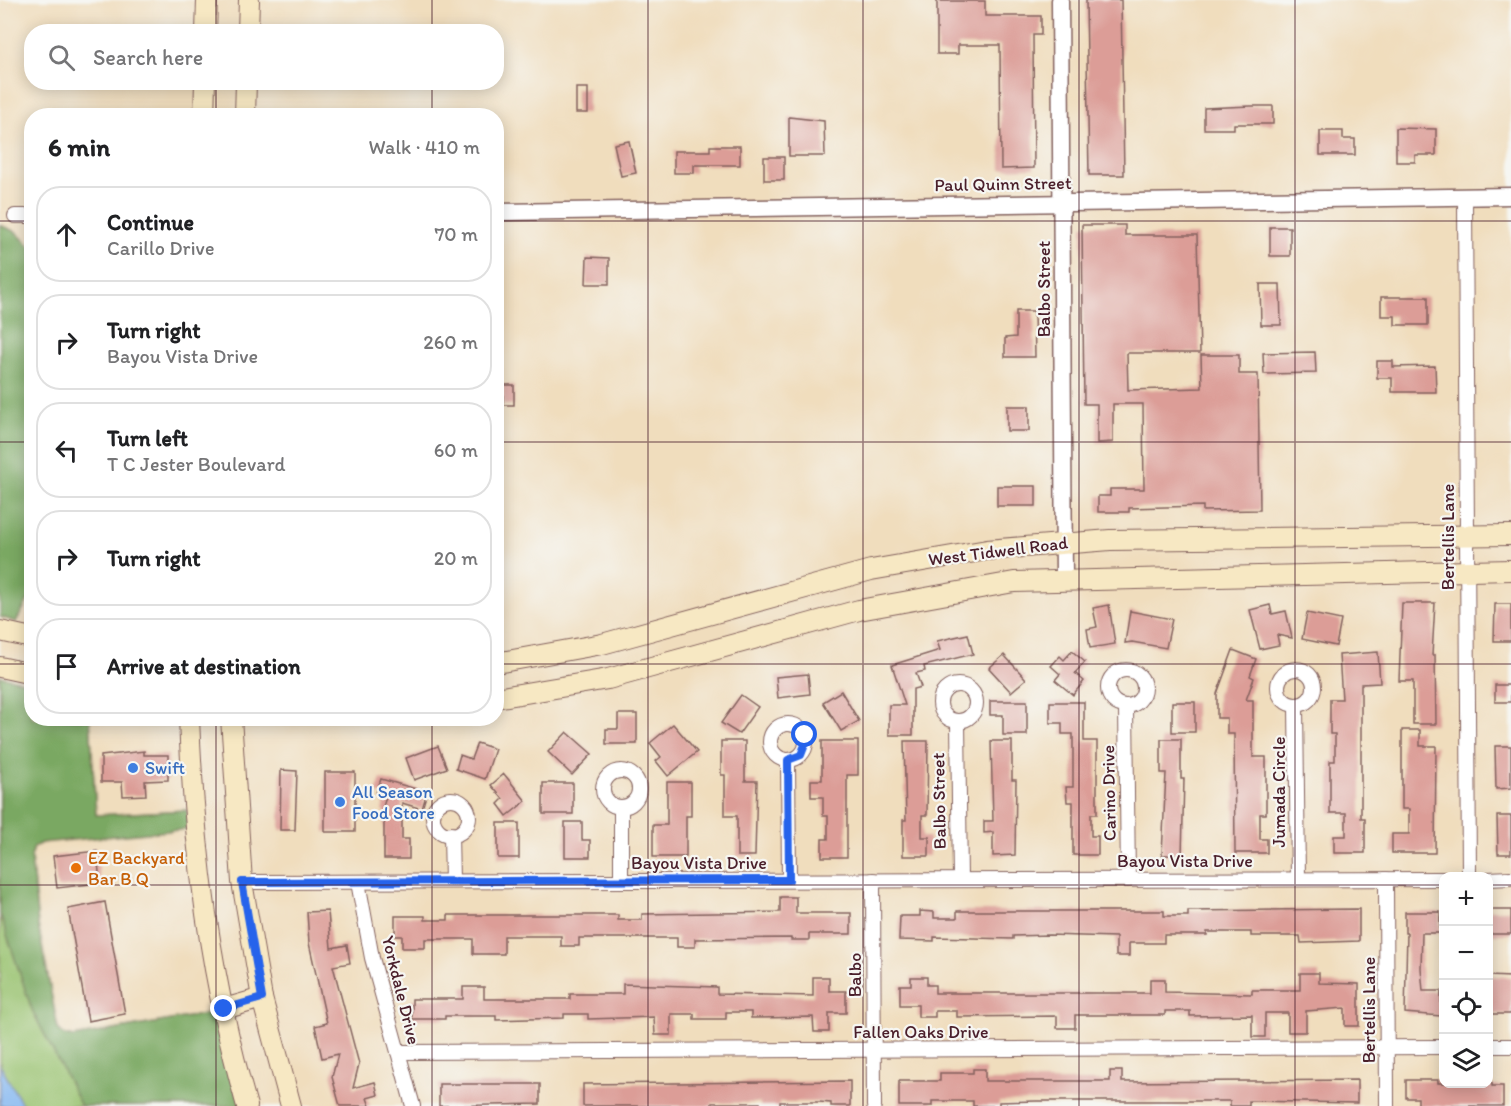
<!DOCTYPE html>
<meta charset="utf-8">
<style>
body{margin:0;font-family:Itim,sans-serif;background:#f2f2f2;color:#202124}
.controls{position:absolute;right:18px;bottom:18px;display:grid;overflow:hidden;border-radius:12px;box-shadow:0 3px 15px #0003}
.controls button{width:54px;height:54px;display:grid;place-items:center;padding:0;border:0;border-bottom:2px solid #e0e0e0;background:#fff;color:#202124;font:30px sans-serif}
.stop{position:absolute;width:18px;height:18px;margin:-14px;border:4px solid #2563eb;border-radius:50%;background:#fff}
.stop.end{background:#2563eb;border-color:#fff;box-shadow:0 2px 6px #0008}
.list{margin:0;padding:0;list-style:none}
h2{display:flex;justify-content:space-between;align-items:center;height:78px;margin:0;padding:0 24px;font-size:26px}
h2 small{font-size:20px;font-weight:400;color:#757577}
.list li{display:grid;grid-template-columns:39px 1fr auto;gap:18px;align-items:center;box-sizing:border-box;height:96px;margin:0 12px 12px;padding:0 12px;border:2px solid #e0e0e0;border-radius:24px}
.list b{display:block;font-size:22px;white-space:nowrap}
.list p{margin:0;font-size:20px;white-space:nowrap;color:#757577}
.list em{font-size:20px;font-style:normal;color:#757577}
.icon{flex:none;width:33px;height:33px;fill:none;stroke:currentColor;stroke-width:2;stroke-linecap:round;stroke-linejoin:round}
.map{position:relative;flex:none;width:1511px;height:1106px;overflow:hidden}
.search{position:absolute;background:#fff;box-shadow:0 3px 15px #0003;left:24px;top:24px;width:480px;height:66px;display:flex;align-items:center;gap:15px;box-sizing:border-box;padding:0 21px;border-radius:24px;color:#757577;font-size:22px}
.panel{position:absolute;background:#fff;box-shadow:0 3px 15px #0003;left:24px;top:108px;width:480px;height:618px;border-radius:24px}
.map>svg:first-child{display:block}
.green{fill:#99c26f;stroke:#72704d;stroke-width:1.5}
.forest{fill:#7aa862;stroke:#626446;stroke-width:1.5}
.water{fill:#84b7f1;stroke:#676b8e;stroke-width:1.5}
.building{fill:#dc9d97}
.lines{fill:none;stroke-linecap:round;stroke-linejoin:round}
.minor-casing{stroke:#84625e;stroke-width:16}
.tertiary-casing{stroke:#84625e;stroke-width:19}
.secondary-casing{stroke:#84625e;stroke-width:22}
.minor{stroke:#fff;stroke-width:14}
.tertiary{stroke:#fff;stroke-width:16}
.secondary{stroke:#f7e8c3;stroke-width:20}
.route{stroke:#2563eb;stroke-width:8}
.grid{fill:none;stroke:#4a1f2b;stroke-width:1.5;stroke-opacity:0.55}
.shop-dot{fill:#3f7fe0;stroke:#f6f6f2;stroke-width:2}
.food-dot{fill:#e8710a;stroke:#f6f6f2;stroke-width:2}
.labels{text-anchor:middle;stroke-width:4.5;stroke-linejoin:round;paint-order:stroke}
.street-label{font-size:18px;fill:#4a1f2b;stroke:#f6f6f2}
.shop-label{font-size:18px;fill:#366cbe;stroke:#f6f6f2;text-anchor:start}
.food-label{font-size:18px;fill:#c56008;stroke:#f6f6f2;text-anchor:start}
</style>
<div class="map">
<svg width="1511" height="1106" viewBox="0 0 1511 1106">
<rect width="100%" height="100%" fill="#f6f6f2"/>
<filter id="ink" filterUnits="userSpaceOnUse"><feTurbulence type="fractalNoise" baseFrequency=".0167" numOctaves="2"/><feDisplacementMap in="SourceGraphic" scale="12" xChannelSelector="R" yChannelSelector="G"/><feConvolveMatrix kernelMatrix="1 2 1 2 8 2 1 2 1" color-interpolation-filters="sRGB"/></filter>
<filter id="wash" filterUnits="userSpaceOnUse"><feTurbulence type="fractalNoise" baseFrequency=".008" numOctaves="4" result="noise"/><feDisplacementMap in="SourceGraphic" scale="24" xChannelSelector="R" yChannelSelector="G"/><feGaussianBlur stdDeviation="1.35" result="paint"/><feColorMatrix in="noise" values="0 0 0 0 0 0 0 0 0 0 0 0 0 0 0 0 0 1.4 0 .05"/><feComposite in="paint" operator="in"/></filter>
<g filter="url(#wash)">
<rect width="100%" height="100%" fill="#f0ddbd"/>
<path class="green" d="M0,676l32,42 58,1 6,96 91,-5 -146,33 -7,4 -3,10 7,68 20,104 6,6 10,2 137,-24 30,93h-241z"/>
<g class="forest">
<path d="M0,225l16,7 16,16v191l-4,13 4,21 -1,122 -15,27 -16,-5z"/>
<path d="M0,676l31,7 1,35 58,1 6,96 91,-5 2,19 -148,14 -7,4 -3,10 7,68 20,104 6,6 10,2 137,-24 3,2 27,91h-160l-49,-96 -32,-96z"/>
</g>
<path class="water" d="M0,1065l23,41h-23z"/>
<g id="blocks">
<g class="building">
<path d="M1086,0h35l3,175h-35z"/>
<path d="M937,1h48v15h56v19h-8l1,133 -33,1 -1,-124h-42v9h-21z"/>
<rect x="576" y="88" width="12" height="25"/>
<path d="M1251,106h22v18h-39v5h-30v-21z"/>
<path d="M789,117l35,4 1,35h-36z"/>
<path d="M1396,128l40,1v26h-21v7h-19z"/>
<path d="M1320,131h23v8h12v16h-35z"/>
<path d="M629,141l7,32 -15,3 -7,-32z"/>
<path d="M710,146h30v19h-46v8h-20v-22h36z"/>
<rect x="764" y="157" width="20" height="23"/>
<path d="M1082,225h43v10h72l3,118h-73l1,37 74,-2 -1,-33h38v19h19l2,136 -57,1v-5l-74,2v4h-31v-16h12v-7h34l-1,-85h-30v38l-16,1v-39h-13z"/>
<rect x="1270" y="227" width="20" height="29"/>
<path d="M587,257l22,1v26h-23z"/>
<path d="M1260,284h20l1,41h-20z"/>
<path d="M1381,297h47v28h-33v-9h-14z"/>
<path d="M1016,311h18l1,46h-30v-19l11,-1z"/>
<path d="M1315,352l1,21 -52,1 -1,-21z"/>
<path d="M1377,361h16v6l42,-1 1,26h-44v-14h-15z"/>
<rect x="503" y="385" width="11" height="20"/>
<rect x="1007" y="406" width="22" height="25"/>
<rect x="997" y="486" width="39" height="20"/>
<path d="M1402,603h33l-3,52h3l1,69h-23v-43h-14z"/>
<path d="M1495,604h16v37h-17z"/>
<path d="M1109,605l6,39 -25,4 -3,-19 10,-2 -4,-19z"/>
<path d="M1270,605l2,9 14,-3 6,27 -15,-3 2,10 -19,4 -10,-39z"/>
<path d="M1130,611l42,8 -6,29 -34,-6 -7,1z"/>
<path d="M1307,613l34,7 -5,26 -34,-7z"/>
<path d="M968,634l5,20 -49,12 1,5 -9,2 5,14 -8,2v46h-24v-30h16l-13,-40 48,-15 -3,-9z"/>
<path d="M1233,650l23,9 -6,17 4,2 -8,22h7v57h13v57h-6v25h7v14h-32l-1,-119h-7v-16h-10v-24z"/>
<path d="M1072,651l13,11 -10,11 9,8 -11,14 -18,-15 5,-6 -9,-8 9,-10 4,4z"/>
<path d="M1378,652l2,31 -19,1v134h4v35h-31v-17h12v-23h-16v-52h5v-27h-5v-35h12l-3,-44z"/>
<path d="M1004,655l22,24 -15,13 -22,-24z"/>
<path d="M808,674l2,20 -32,4 -2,-21z"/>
<rect x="1495" y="685" width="16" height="17"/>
<path d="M841,691l18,30 -18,10 -18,-29z"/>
<path d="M741,695l17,12 -19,27 -18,-11z"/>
<path d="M990,701h37v34h-24v-20h-13z"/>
<path d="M1050,702h34v39h13v73h-6v22h7v19h-25v-53h-6l-1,-15h7v-53h-11v-11h-12z"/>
<rect x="1172" y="702" width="23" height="30"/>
<path d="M618,714h19v30h-31v-15h12z"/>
<path d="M673,724l24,28 -29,24 -12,-15 5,-4 -11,-14z"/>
<path d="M1402,730h18v16h16l-1,107h-43v-19h17v-25h-7z"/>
<path d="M567,732l25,22 -20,21 -24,-23z"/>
<path d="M1161,739h20v40h3l-2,76h-20l4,-82h-5z"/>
<path d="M721,741h24v40h12l-2,75h-18v-40h-12v-41h-4z"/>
<path d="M822,741h36v34h-11v82h-25v-18h6v-23h-5v-19h-12v-17h11z"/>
<path d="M904,741h24l-1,74h-5v22h7v19h-26v-36h3z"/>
<path d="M991,741h21v39h4l-1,75 -22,1v-24l-9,1v-12h9z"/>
<path d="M477,743l18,6 -10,30 -29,-10 4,-14 11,4z"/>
<path d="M438,746l9,22 -33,12 -8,-22z"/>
<path d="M1495,746h16v42l-15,1z"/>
<path d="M144,751v4h24v25l-23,1 1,14 -23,1 -1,-14h-21v-26z"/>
<path d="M281,770l16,1 -2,59h-15z"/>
<rect x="325" y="772" width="30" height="60"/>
<path d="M504,774l22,27 -19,15 -9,-12 5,-5 -12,-14z"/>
<path d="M381,779l46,13 -5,17 -20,-6v36h7v20h-25v-48h-2l4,-15 -10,-3z"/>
<path d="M667,782h24v34h-5v41h-33v-32h14z"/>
<rect x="543" y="783" width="30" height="31"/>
<path d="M1497,816h14v38h-13z"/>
<path d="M565,822h17v18h8v17h-25z"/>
<rect x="498" y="823" width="21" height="35"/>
<path d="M97,851l3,32 -43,5 -4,-32z"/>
<path d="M780,897h16v16h55v21h-42v6h-18v-2l-96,1v8h-18v-9h-98v8h-18v-10h-57v18h-31v-15h-48v9h-23v-12h-7v-20h30v4h23v-5h170v5h24v-6l138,-2z"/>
<path d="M105,902l20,112 -37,7 -20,-112z"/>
<path d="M1359,909v32l-58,2 -1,-7h-49v-4h-44v3h-43v8h-35v13h-13v-19l-67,-2 -36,1v3l-79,-2v4l-35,-1 1,-24h20v-5l14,1v6h23v-7h207v5h24v-5z"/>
<rect x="1488" y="910" width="23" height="24"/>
<path d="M328,911l3,37 16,-3 3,18 -17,3 26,98 -6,24 22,-6 3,13 -11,3 3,8h-30l-8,-29 6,-23 -16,4 -7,-32 12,-3 -18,-80 -2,-31z"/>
<path d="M1405,912h35v21h-18l-1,35 2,23h18v25l-36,-3 2,-80h-2z"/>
<path d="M1300,973h19v10l40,1v42h-14v-18l-39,3v21h-18v-19h-23v24h-13v-22l-62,1v-5h-25v4h-90v13h-18v-12l-100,1v-6h-22v6h-17v-12h-18v-20h11v-8h16v8h8v8h215v-14h15v13l87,2v-4h48z"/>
<path d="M1488,976l23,1v37h-23z"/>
<path d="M813,977h16v14h17v22h-17v19h-15l-1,-15 -62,1v-6h-25v7h-32v-5h-23v21h-16l-1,-18 -66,2v-5h-24v4l-68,2v-4h-51v3h-33v-20h51v-12h21v12h86v-5h53v-10l94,3v7l96,2z"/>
<path d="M973,1069h12v12h125v-10h12v11l235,-2v23l-108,-2v5h-19v-5h-194l-37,1v4h-26v-5h-41v5h-33v-25h41v-8h33z"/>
<path d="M1406,1080h32v3h54v3h11v20h-85v-8h-12z"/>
<path d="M850,1081v25h-19v-3l-12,-1h-39v4h-20v-3h-48v3h-129v-22z"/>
<path d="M439,1084h101v20l-101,2z"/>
</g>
</g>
</g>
<g filter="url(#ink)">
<use href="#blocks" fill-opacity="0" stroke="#84625e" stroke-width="1.5"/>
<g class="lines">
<g class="minor-casing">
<g id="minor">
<path d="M1465,197l4,679"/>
<path d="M15,216h17"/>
<circle cx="1296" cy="687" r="18"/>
<circle cx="1126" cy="688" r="18"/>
<circle cx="958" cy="703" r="18"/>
<path d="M1296,705l2,174"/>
<path d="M1126,706l2,174"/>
<path d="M958,721l2,159"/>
<circle cx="788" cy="742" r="18"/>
<path d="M788,760l1,120"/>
<circle cx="621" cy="789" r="18"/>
<circle cx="451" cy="817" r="18"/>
<path d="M621,807v74"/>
<path d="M451,834l1,47"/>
<path d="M1386,879l1,227"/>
<path d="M1488,879l23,-1"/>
<path d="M873,880l1,226"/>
<path d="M242,882l1202,-3"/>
<path d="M358,882l14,76 41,148"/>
<path d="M1488,1046h23"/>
<path d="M398,1052l1046,-5"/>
</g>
</g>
<g class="tertiary-casing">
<g id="tertiary">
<path d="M1060,0l4,579"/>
<path d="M496,212l1015,-16"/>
</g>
</g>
<g class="secondary-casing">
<g id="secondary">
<path d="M206,32l1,-32"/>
<path d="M248,32l1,-32"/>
<path d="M204,116l1,-34"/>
<path d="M245,116l1,-34"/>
<path d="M0,631l32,7"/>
<path d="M496,663l106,-19 269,-74 116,-20 123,-10 401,-5"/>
<path d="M0,667l32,7"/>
<path d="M496,698l112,-19 251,-69 155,-28 497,-12"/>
<path d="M189,718c5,133 21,260 58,388"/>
<path d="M231,718l11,164 20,116 29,108"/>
<path d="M224,1009l38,-11"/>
</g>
</g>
<use href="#minor" class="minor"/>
<use href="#tertiary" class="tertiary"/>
<use href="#secondary" class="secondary"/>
</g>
</g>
<g class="lines" filter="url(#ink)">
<path class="route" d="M224,1009l38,-11 -20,-116 547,-2 -1,-120 13,-5 5,-13 -1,-7"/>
</g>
<path class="grid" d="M216,0v32M432,0v32M648,0v1106M863,0v1106M1079,0v1106M1295,0v1106M216,82v34M432,82v34M0,221h32M496,221h1015M0,442h32M496,442h1015M0,664h32M496,664h1015M216,718v388M432,718v388M0,885h1444M1488,885h23"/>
<g class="shop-dot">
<circle cx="133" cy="768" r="6"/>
<circle cx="340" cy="802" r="6"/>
</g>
<circle class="food-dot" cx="76" cy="868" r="6"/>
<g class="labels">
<g class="street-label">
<text transform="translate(1003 184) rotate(-1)" y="6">Paul Quinn Street</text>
<text transform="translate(1044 289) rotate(-90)" y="6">Balbo Street</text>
<text transform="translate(1448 537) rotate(-90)" y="6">Bertellis Lane</text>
<text transform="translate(998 551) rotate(-7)" y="6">West Tidwell Road</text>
<text transform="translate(1279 792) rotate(-90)" y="6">Jumada Circle</text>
<text transform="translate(1109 793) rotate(-91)" y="6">Carino Drive</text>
<text transform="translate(939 801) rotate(-91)" y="6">Balbo Street</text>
<text x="1185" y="867">Bayou Vista Drive</text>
<text x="699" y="869">Bayou Vista Drive</text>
<text transform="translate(855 975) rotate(-90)" y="6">Balbo</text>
<text transform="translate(401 990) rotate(76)" y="6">Yorkdale Drive</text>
<text transform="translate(1369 1010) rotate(-90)" y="6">Bertellis Lane</text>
<text x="921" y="1038">Fallen Oaks Drive</text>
</g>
<g class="shop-label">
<text x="145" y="774">Swift</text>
<text x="352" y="798">All Season<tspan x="352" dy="21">Food Store</tspan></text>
</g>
<g class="food-label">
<text x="88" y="864">EZ Backyard<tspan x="88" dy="21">Bar B Q</tspan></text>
</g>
</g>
</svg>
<div class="controls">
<button>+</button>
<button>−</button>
<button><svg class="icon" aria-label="locate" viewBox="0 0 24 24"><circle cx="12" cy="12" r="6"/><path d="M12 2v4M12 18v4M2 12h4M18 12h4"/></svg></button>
<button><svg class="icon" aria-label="layers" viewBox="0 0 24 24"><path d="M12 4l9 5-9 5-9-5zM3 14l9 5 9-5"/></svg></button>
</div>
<div class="stop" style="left:805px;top:735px"></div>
<div class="stop end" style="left:224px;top:1009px"></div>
<div class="search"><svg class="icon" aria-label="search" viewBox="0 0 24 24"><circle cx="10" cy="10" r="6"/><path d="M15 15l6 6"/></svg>Search here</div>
<section class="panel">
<h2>6 min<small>Walk · 410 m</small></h2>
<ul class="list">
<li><svg class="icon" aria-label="ahead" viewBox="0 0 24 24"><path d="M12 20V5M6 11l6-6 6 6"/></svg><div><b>Continue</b><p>Carillo Drive</p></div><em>70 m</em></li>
<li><svg class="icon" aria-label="right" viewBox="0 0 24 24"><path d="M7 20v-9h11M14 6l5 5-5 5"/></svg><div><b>Turn right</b><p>Bayou Vista Drive</p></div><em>260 m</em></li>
<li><svg class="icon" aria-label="left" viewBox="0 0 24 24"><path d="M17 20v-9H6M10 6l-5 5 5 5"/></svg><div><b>Turn left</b><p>T C Jester Boulevard</p></div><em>60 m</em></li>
<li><svg class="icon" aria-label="right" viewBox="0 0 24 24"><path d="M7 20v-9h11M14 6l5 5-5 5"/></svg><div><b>Turn right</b></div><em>20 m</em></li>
<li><svg class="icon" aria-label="arrive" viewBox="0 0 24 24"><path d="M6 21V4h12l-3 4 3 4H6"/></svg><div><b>Arrive at destination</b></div></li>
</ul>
</section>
</div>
